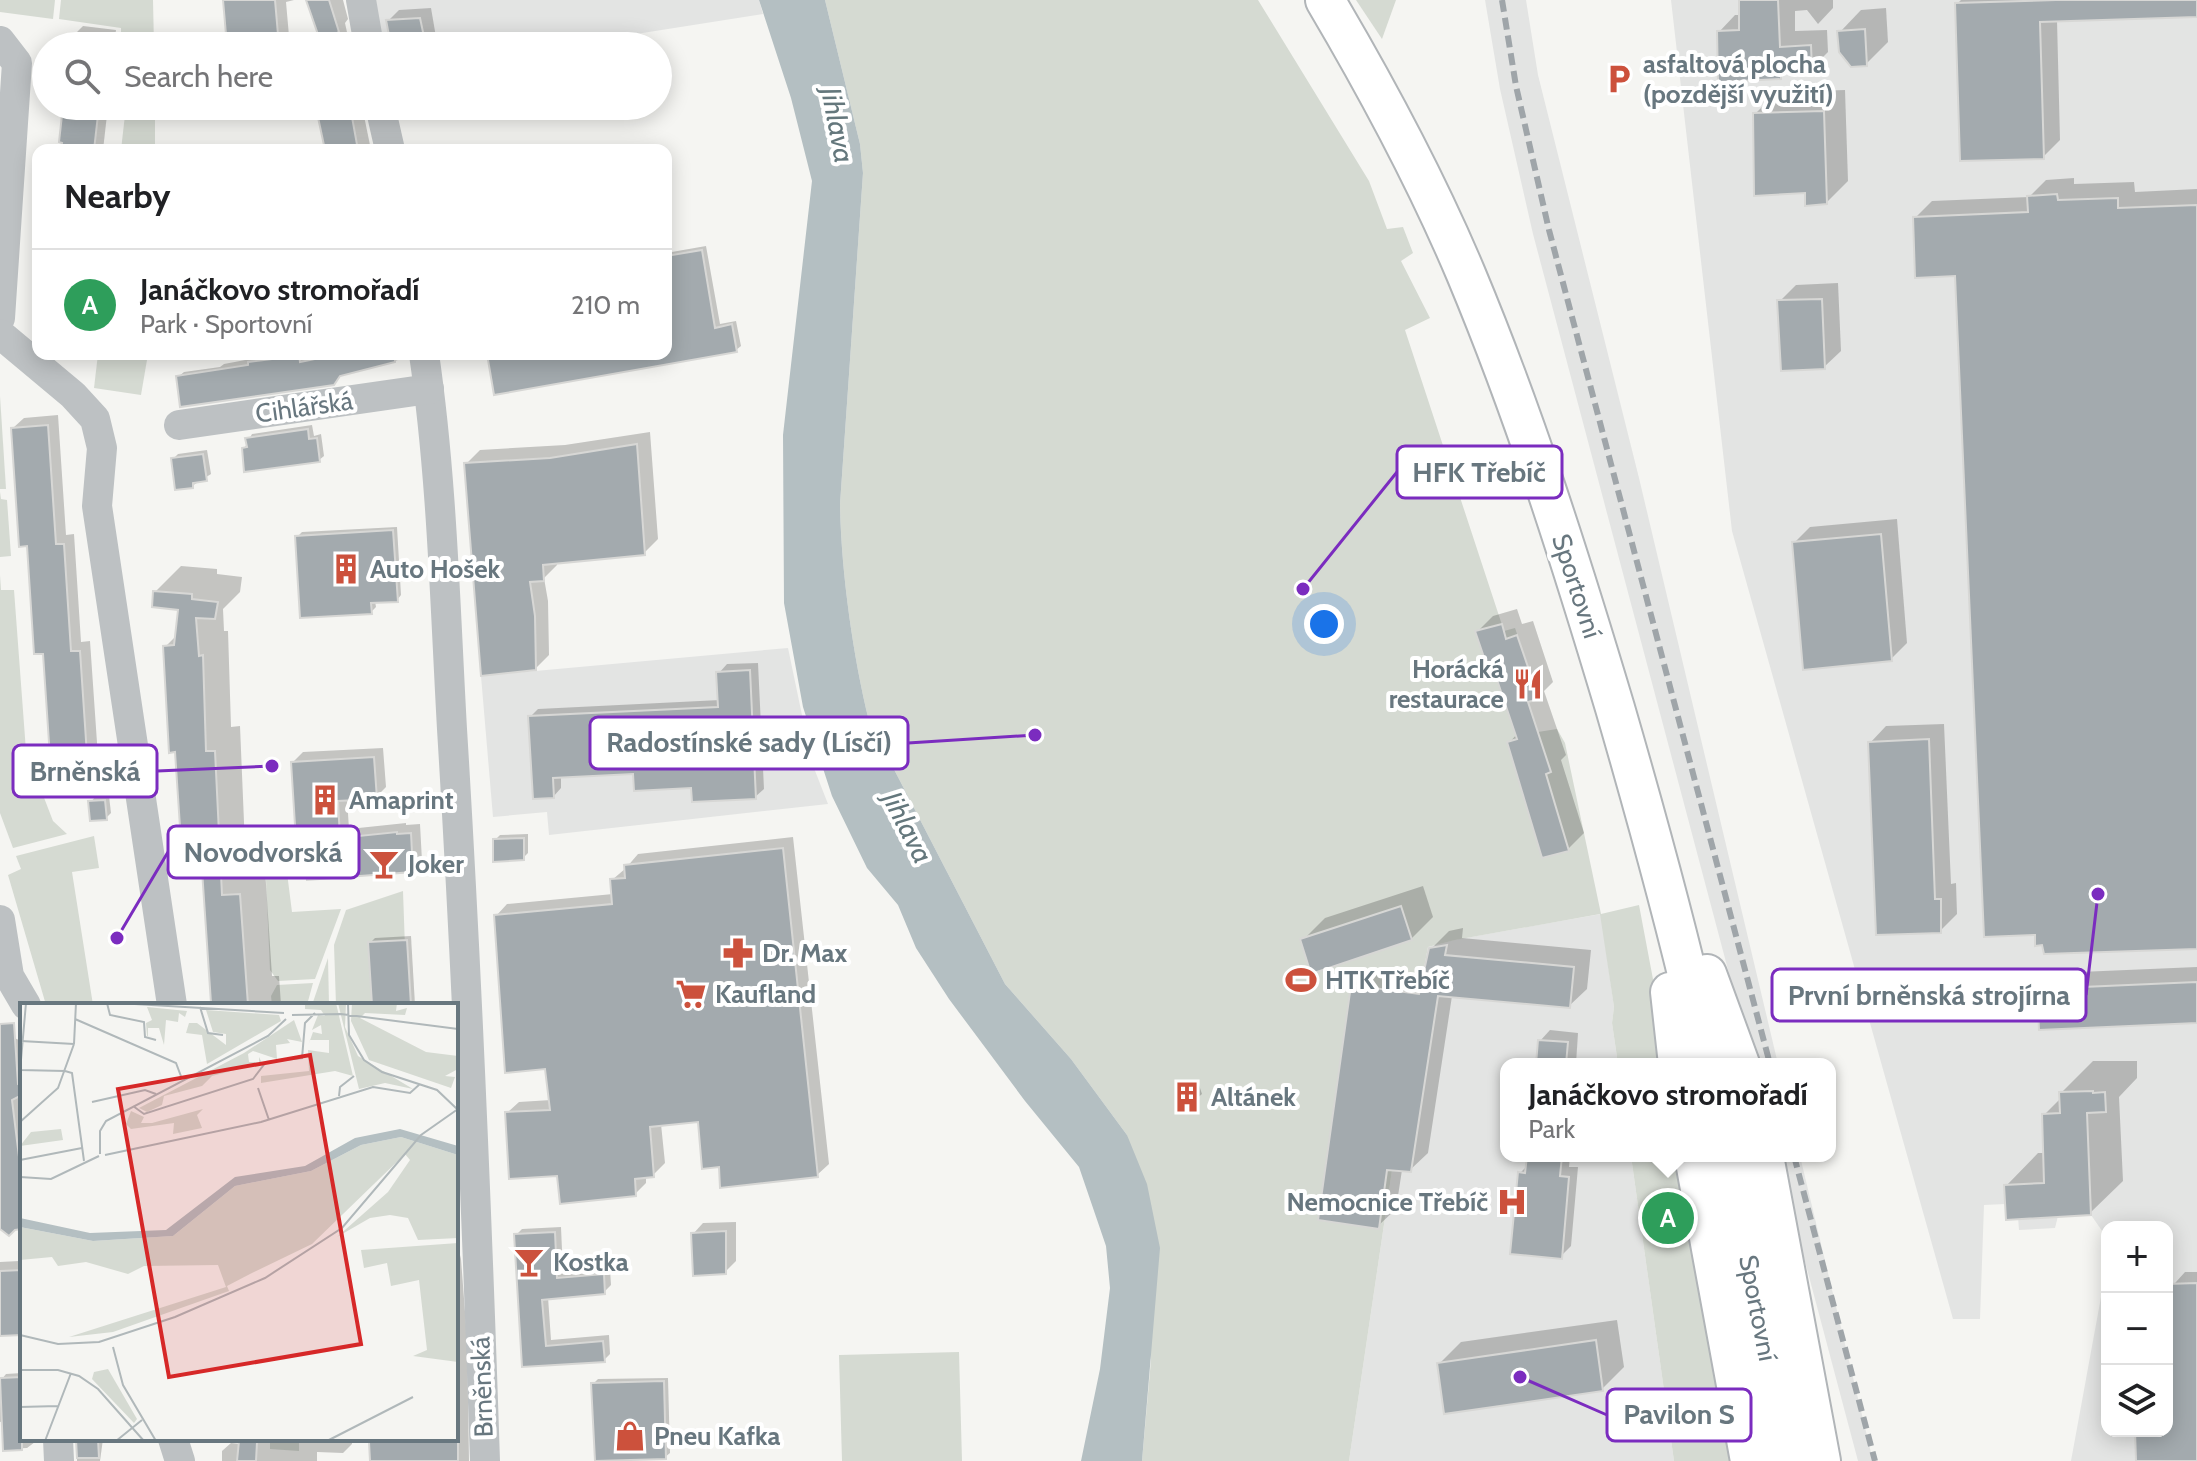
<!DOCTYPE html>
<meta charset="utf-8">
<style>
body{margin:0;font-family:Cabin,sans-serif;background:#f6f6f6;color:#202124}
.controls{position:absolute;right:24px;bottom:24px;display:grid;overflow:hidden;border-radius:16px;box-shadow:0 4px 20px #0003}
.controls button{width:72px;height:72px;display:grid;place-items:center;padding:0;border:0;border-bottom:2px solid #e0e0e0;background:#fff;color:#202124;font:40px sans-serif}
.you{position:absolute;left:1324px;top:624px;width:28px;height:28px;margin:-20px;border:6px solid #fff;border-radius:50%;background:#1a73e8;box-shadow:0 0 0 12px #1a73e833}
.badge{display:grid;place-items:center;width:52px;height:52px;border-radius:50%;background:#0f766e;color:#fff;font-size:26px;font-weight:700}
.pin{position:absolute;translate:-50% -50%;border:4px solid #fff;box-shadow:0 2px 8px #0006}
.popup{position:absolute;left:1500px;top:1058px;width:336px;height:104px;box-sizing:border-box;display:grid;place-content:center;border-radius:16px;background:#fff;filter:drop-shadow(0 2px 6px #0005);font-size:26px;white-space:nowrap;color:#757577}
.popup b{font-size:30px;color:#202124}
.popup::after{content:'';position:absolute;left:50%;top:100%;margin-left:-16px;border:16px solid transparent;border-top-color:#fff}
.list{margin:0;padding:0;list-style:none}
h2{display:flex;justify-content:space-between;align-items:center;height:104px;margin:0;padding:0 32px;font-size:34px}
h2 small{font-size:26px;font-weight:400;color:#757577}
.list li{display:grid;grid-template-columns:52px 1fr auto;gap:24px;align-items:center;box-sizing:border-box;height:112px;padding:0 32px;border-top:2px solid #e0e0e0}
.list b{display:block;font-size:30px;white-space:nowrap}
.list p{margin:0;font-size:26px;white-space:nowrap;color:#757577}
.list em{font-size:26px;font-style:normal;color:#757577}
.icon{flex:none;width:44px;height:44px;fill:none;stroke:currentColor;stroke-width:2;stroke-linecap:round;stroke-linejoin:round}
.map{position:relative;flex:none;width:2197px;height:1461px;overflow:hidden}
.search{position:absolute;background:#fff;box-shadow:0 4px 20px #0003;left:32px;top:32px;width:640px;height:88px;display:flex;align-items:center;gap:20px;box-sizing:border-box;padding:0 28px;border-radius:44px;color:#757577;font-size:30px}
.panel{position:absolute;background:#fff;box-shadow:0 4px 20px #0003;left:32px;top:144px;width:640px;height:216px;border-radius:16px}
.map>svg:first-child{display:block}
.built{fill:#e3e4e3}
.green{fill:#d5dad2}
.water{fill:#b4bfc2}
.shadow{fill:#0003}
.building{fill:#a3aaae;stroke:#d7d7d5;stroke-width:2}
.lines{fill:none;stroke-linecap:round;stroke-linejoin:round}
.major-casing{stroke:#b1b5b8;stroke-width:42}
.minor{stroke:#bdc1c3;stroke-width:30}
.major{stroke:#fff;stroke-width:38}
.rail{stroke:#9fa5a9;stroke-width:6;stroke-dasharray:12 6;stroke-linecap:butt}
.labels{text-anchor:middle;stroke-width:8;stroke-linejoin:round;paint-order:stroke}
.poi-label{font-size:26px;font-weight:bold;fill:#68777f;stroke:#fff;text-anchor:start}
.street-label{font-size:26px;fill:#68777f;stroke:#fff}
.water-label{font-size:28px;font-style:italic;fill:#64777c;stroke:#fff}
.inset-road{fill:none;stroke:#b0b8ba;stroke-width:2}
.view{fill:#d62828;fill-opacity:0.15;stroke:#d62828;stroke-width:4}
.inset-edge{fill:none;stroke:#68777f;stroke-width:4}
.leader{fill:none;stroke:#7b2cbf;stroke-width:3}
.callout-dot{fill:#7b2cbf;stroke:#fff;stroke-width:3}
.callout{fill:#fff;stroke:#7b2cbf;stroke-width:3}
.callout-label{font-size:28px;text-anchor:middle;font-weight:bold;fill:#68777f}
</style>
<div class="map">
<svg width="2197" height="1461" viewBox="0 0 2197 1461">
<rect width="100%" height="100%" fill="#f5f5f2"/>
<g class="built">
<path d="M361,0h398l4,14 -203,32h-191z"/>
<path d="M1485,0h41l12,75 101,403 139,586h-25l-220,-830 -33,-145z"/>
<path d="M1671,0h526v1461h-126l30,-164 6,-4v138h60v-204h-60v11l-16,-23 -33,1 -3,12 -36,2 -1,-13h-8l-5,-5v-8l-21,1 -4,114h-27l-221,-788z"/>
<path d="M788,648l24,115 16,41 -279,31 -2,-23 -54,5 -12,-141z"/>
<path d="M1601,914l13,93 -2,16 6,41h-112v92h125l43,305h-325l66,-446 13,-68 26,-7z"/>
<path d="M1777,1156h23l73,305h-15z"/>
</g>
<g class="green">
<path d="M0,0h55l-2,19 -53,-7z"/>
<path d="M61,0h92l1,46h-33v-18l-62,-9z"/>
<path d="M825,0h433l111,181 18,48 16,-2 10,26 -12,8 29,57 -25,12 99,301 11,-3 24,71 -11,4 10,29 19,-3 8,14 36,171 38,-9 30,159h-51l-6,-41 2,-16 -14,-93 -145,26 -27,7 -13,68 -66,446h-207l9,-101 -24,-225 -56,-76 -66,-75 -136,-263c-16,-65 -28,-150 -29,-217l23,-331 -3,-29z"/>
<path d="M1356,0h40l-14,39z"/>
<path d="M126,106h29v44h-34z"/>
<path d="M98,354h50l-7,41 -47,-7z"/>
<path d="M0,396l6,93h-6z"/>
<path d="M0,492l1,7 6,1 4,56 -11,1z"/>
<path d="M0,575l1,15h13l12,161 27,70 14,13 -54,14 -13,-35z"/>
<path d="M94,836l5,32 -27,4 21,133h-47l-38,-130 13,-6 -5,-13z"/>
<path d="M276,855l6,2 4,8 6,47 49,-3 -26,70 -37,2 -8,-11 -5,-113z"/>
<path d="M403,891l4,114h-71l-2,-60 12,-35z"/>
<path d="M328,958l1,47h-17z"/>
<path d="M313,983l-6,22h-35l-1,-9 6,-11z"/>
<path d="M1631,1156h56l54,305h-67z"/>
<path d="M959,1352l3,109h-120l-3,-106z"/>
<path d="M270,1439h29v12l-29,-2z"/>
</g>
<path class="water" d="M759,0h66l35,144 3,29 -23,331c1,67 13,152 29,217l136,263 66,75 56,76 20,49 13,64 -18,213h-61l19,-92 10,-81 -4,-42 -27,-79 -54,-66 -76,-102 -33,-51 -18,-43 -31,-37 -35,-72 -29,-89 -19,-104 -1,-168 29,-254 -21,-83z"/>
<g class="shadow">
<path d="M225,0h69l-8,2 3,34 -9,10h-51z"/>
<path d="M308,0h35l5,19 -3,4 5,23h-47l6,-7 12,-2z"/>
<path d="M1741,0h92v8l-15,16 -11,-14 -12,1v20l32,-1 1,22 -17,17h-23l-8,8 -61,-45 16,-17h6z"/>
<path d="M1961,0h236v15l-140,5 3,120 -17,17 -86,-153z"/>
<path d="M431,8l5,29 -9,9h-34l-5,-25 11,-11z"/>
<path d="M1886,8l2,34 -22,22 -26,-32 21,-22z"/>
<path d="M83,26l33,4 -2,16h-42l1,-10z"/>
<path d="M1845,90l3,91 -22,22 -71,-89 22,-22z"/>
<path d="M65,106h43l-5,44h-40z"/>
<path d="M318,106h44l9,44h-46z"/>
<path d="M2074,178v6l60,-2 1,10 62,-3v758l-240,-673 -42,-56 17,-17 97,-4 17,-17z"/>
<path d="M706,246l14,78 16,-3 5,25 -5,4 -240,43 -7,-39h177v-101z"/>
<path d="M1838,283l3,68 -17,16 -44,-66 16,-16z"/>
<path d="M273,355v-1l131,1 -6,5 -57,14 -163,3 6,-5 36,-5 4,-3z"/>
<path d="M58,415l8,120 8,-1 7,108 9,-1 8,116 -11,11 -42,-117 -32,-223 11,-10z"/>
<path d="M312,425l2,11 7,-2 3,22 -5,4 -75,-11 8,-15z"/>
<path d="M650,432l8,107 -14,14 -87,8v4l-13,13 4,23 1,54 -14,14 -69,-205 14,-14 85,-5z"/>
<path d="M207,450l4,24 -19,12 -19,-27 5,-5z"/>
<path d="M1897,519l10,124 -16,16 -97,-116 16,-16z"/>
<path d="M397,527l4,68 -4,5 -22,1 1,6 -5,5 -74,-75 5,-5z"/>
<path d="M181,566l36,3v5l25,3 -2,15 -17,17 1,22h4l3,96 9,-1 6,144 19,-1 7,107h7l2,29h-60l-17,-137 -27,-118 -12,-103 12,-12 3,-27 -25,-16z"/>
<path d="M1517,609l5,15 11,-3 20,61 -9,9 22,64 -5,5 23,73 -16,16 -59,-106 8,-9 -21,-63 -19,-39 16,-16z"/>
<path d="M758,663l6,126 -9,8 -120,-25 -74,4v12l-8,9 -23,-80 8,-8 182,-9 -1,-27 8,-9z"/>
<path d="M1944,724l7,160 5,-1 1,31 -17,17 -70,-188 16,-17z"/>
<path d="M383,748l3,39 -10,10 -29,1 2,31 57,-6v2l14,-1 2,37 -10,10 -106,-33 -13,-76 10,-10z"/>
<path d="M109,796l2,17 -5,5 -15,-16 4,-5z"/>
<path d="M528,834v19l-5,5 -28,-18 5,-5z"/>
<path d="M793,837l36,327 -12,11 -97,-11 -20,-44 -39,4 4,39 -12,12h-7v8l-11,11 -76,-20 -52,-61 12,-11 32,-2 -4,-34 -51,-150 11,-12 106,-10 -1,-14 14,-12 12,-14z"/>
<path d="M1423,886l10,31 -22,22 -108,1 22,-22z"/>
<path d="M1463,928l-1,10 129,12 -4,39 -18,17 -117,-10 -24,157 -18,17h-8l-6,39 -18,17 -25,-240 18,-18 54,7 6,-26 18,-18z"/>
<path d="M411,936l4,69h-41l-4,-62 5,-5z"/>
<path d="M2197,967v54l-158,-31 17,-17z"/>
<path d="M1550,1030l28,3 -2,31h-38l2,-23z"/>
<path d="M5,1034l14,6 3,32v34l-3,3 3,26v92l-22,1v-193z"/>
<path d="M2093,1061h44v17l-18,19 4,84 -33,32 -84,-27 32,-33h7l-1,-38 17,-17v-5z"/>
<path d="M1191,1082l8,3 3,9 -12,10 -12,-10z"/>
<path d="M1529,1156h41l-1,11h9l-7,79 -10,10 -41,-83 8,-8z"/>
<path d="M736,1222v39l-11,11 -32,-38 10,-11z"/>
<path d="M561,1227l2,46 47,-4 1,16 -7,7 -56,5 3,43 58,-5 1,19 -6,6 -80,5 -8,-130 6,-6z"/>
<path d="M456,1239l5,20 6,79 2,123h-97l-1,-18 4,-4h81z"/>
<path d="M19,1261v6l3,-1v66l-22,2v-72z"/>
<path d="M2185,1272h12v189h-59l-1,-30h30v-139z"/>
<path d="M1617,1320l7,47 -22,22 -163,-25 22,-22z"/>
<path d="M22,1373v66h17l-12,9 -22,1 -1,-28 -4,1v-20h3l-1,-23 4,-5z"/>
<path d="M668,1378l2,75 -5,4 -68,4 -4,-77 5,-5z"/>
<path d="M77,1439h26l-3,22h-23z"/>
<path d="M244,1439l65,4v-4h43v5l-9,9 -26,-1v9h-95v-10l9,-8 10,1z"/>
</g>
<g class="building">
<path d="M223,0h52l4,46h-52z"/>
<path d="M306,0h23l10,32 -4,2 3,12h-16z"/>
<path d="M1739,0h39l2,47 31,-2 1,26 -31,1v7l-63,3 -1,-51 22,-1z"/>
<path d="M2056,0h141v17l-157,5 4,137 -84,2 -5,-158z"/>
<path d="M420,18l6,28h-35l-5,-26z"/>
<path d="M1865,29l2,37 -16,1 -12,-15 -2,-21z"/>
<path d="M63,106h36l-5,44h-33l1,-7 -3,-1z"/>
<path d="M326,106h24l8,44h-33l-9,-42z"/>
<path d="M1824,111l3,93 -22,2v-13l-51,3 -1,-83z"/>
<path d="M2057,194l1,6 60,-2v10l79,-3v744l-153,5 -2,-9 -7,1v-11l-51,2 -29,-661 -40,2 -2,-61 115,-5 -1,-16z"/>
<path d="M702,250l13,78 17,-4 5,28 -243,43 -7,-41h179v-98z"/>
<path d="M1822,299l3,70 -44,2 -4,-71z"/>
<path d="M271,354h28l1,8 39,-8h56v8l-55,14 -6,9 -154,22 -4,-31 72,-11v-3l23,-3z"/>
<path d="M48,425l8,119h8l7,107h9l8,119 -37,2 -8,-118h-9l-7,-108 -8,1 -8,-119z"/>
<path d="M308,429l1,10 8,-1 3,24 -76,10 -2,-24 5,-1 -2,-9z"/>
<path d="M637,444l8,111 -102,10 1,16 -14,1 5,34 1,54 -55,6 -17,-213 86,-5z"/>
<path d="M203,454l4,27 -14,2v5l-18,2 -4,-32z"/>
<path d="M393,530l5,72 -27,1 1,11 -72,4 -5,-82z"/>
<path d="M1881,534l11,127 -89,9 -11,-128z"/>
<path d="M153,591l39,3v5l26,3 -3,17 -19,-1 3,38 4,-1 3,96h9l7,144 18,-1 8,111 -37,-2 -9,-133 -19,2 -8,-120 -6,1 -6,-107 11,-1 4,-35 -26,-3z"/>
<path d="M1502,624l4,15 11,-4 22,64 -11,3 23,70 -5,2 23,77 -27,7 -35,-116 10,-3 -22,-65 -5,1 -15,-44z"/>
<path d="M750,670l6,129 -64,3 -1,-14 -57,3 -1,-17 -80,4 1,20 -21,1 -5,-83 190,-9 -2,-35z"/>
<path d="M1929,739l6,160h6v34l-65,2 -8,-193z"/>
<path d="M374,757l3,42 -39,2 2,37 57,-6v2l14,-1 2,39 -106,8 -3,-40 -8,1 -5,-79z"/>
<path d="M105,800l2,20 -17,1 -2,-20z"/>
<path d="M524,838v22l-31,2v-23z"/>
<path d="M783,848l35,329 -98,11 -1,-21 -17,2 -4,-47 -48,5 4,50 -19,2 1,17 -76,8 -3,-28 -48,3 -4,-67 45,-2 -5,-41 -40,4 -11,-158 118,-11 -2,-25 15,-1 -1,-13z"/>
<path d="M1401,906l11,34 -101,34 -11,-35z"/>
<path d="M407,940l4,65h-39l-4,-63z"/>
<path d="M1447,945l-2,10 129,12 -4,41 -132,-12 -27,176 -24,-2 -8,59 -61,-9 33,-235 68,9 10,-46z"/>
<path d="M2197,982v41l-158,7 -2,-41z"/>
<path d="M14,1023l4,61 4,2v9l-10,5 9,73 1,56 -7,1 -6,6 -9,-7v-205z"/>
<path d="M1538,1040l30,2 -2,22h-30z"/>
<path d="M1184,1086l11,4 3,10 -7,6 -11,-2 -4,-10z"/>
<path d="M2093,1091v2l12,-1 1,20 -19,1 4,102 -85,5 -2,-35 40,-2 -2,-69 18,-1 -1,-21z"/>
<path d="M1527,1156h35l-2,20 9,1 -7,82 -52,-5 8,-82 7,1z"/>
<path d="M726,1231v43l-33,2 -2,-43z"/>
<path d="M555,1232l2,46 47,-4 1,20 -63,6 4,46 57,-5 2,21 -83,5 -8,-133z"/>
<path d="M22,1270v65l-22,1v-65z"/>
<path d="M2197,1283v178h-61l-1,-30h32v-147z"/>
<path d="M1596,1340l7,51 -159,23 -7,-51z"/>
<path d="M22,1377v73l-19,1 -3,-73z"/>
<path d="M664,1381l2,78 -71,2 -4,-78z"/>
<path d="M76,1439h22l1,19h-22z"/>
<path d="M417,1439h41v22h-88l-1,-19z"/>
<path d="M239,1441l18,1 -1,19h-19z"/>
</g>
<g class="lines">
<g class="major-casing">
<g id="major">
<path d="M1325,0c52,88 101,179 141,274 59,141 105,287 149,434 34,117 67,236 93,356"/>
<path d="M1707,974l33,90"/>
<path d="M1670,992l8,72"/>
<path d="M1694,1156l56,305"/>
<path d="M1727,1156l59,305"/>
<path d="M1764,1156l57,305"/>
</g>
</g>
<g class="minor">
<path d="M361,0l8,46"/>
<path d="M0,41l17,22 -17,255"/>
<path d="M380,106l10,44"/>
<path d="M0,334l73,61 22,24 7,29 -5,58 75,499"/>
<path d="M424,354c18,123 21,250 28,375 15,244 25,488 33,732"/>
<path d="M179,425l250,-36"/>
<path d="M0,920l9,56 17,29"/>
<path d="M58,1439l1,22"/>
<path d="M173,1439l7,22"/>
</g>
<use href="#major" class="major"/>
<g class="rail">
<path d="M1502,0l14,86 33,144 221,834"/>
<path d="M1794,1156l81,305"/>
</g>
</g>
<defs>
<g id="parking-bare" transform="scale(2.4)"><path d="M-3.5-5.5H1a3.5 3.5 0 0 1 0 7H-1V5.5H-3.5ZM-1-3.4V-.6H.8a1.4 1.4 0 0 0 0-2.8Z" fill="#cc513c" stroke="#fff" stroke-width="2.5" paint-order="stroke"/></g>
<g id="building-bare" transform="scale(2.4)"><path d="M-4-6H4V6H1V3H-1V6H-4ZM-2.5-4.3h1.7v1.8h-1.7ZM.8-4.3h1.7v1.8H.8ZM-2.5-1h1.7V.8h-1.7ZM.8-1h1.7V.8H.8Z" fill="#cc513c" stroke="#fff" stroke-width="2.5" paint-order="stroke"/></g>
<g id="restaurant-bare" transform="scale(2.4)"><path d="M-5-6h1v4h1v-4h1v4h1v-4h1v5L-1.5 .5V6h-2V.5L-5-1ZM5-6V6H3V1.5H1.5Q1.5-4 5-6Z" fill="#cc513c" stroke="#fff" stroke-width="2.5" paint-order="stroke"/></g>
<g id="bar-bare" transform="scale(2.4)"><path d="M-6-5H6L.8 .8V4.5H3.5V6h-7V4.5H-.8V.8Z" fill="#cc513c" stroke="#fff" stroke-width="2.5" paint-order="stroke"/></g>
<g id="pharmacy-bare" transform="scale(2.4)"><path d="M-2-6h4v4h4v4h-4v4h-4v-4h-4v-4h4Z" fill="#cc513c" stroke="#fff" stroke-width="2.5" paint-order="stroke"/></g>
<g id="stadium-bare" transform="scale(2.4)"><path d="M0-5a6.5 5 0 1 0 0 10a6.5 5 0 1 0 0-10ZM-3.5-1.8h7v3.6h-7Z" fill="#cc513c" stroke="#fff" stroke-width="2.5" paint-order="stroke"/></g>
<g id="supermarket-bare" transform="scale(2.4)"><path d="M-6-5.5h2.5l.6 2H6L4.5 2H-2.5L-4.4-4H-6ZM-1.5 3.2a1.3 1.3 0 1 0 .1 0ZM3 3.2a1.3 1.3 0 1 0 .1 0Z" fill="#cc513c" stroke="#fff" stroke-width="2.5" paint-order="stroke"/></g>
<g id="hospital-bare" transform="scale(2.4)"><path d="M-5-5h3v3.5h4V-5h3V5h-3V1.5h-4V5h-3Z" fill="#cc513c" stroke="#fff" stroke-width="2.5" paint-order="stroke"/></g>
<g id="shop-bare" transform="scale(2.4)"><path d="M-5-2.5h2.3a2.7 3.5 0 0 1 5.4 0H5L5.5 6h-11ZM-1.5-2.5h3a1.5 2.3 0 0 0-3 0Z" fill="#cc513c" stroke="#fff" stroke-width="2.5" paint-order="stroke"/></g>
</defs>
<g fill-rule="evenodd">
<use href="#parking-bare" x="1619" y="79"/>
<use href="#building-bare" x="346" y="569"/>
<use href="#restaurant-bare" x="1528" y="684"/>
<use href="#building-bare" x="325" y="800"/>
<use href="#bar-bare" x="384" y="864"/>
<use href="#pharmacy-bare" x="738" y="953"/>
<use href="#stadium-bare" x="1301" y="980"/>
<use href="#supermarket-bare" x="691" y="994"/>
<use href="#building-bare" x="1187" y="1097"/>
<use href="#hospital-bare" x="1512" y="1202"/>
<use href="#bar-bare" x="529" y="1262"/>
<use href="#shop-bare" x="630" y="1436"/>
</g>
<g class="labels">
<g class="poi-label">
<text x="1643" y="73">asfaltová plocha<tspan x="1643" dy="30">(pozdější využití)</tspan></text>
<text x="370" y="578">Auto Hošek</text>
<text x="1504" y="678" text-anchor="end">Horácká<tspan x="1504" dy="30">restaurace</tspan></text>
<text x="349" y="809">Amaprint</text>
<text x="408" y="873">Joker</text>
<text x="762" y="962">Dr. Max</text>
<text x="1325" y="989">HTK Třebíč</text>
<text x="715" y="1003">Kaufland</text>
<text x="1211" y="1106">Altánek</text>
<text x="1488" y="1211" text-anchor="end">Nemocnice Třebíč</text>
<text x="553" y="1271">Kostka</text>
<text x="654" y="1445">Pneu Kafka</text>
</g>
<g class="street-label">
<text transform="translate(304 407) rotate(-8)" y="9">Cihlářská</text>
<text transform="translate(1577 586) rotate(72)" y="9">Sportovní</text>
<text transform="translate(1758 1308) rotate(79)" y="9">Sportovní</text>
<text transform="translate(482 1387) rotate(-92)" y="9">Brněnská</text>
</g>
<g class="water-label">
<text transform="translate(838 125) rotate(79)" y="10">Jihlava</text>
<text transform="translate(908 827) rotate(63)" y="10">Jihlava</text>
</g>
</g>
<g transform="translate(20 1003)">
<rect width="438" height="438" fill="#f5f5f2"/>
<path d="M285,0h31l17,73 -18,-5 -74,12v-7l48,-5 -1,-21 21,3v-13h-19l-2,6 5,-14 9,2 -1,-9 -9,5 6,-15 7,1 -4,-6 -16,-1zM318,0h8l-1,24 13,29 55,33 -28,-6 -26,6zM332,0h45l-1,8 11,-3 -2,7 -40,-2 -5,5 66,34 32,4v13l-13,7 10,1 -4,11 -82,-28 -18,-39zM127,4l40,4 -2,6 -6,-4 -1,9 -12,-2 -2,25 -5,-17h-11v8l9,1 -10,-1 -1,-13 6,-3zM186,7l73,5 2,6 -74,43 -5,-29 -16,-2 3,-10h8l29,22v-11l-13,-2zM274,17l8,22 -15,-3 3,4 -14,2 1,14 -24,-8 -5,3 1,8h10v-5l3,6 -50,13 -10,10 -38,10 -2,9 -15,7 -8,-4 105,-55zM111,108l13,6 -3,6h11l51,-14 -6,6 5,13 -29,6 1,-11 -43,6 -5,-5zM41,126l2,11 -43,6 11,-14zM381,134l57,18v83l-40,2 -10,-22 -18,-3 -20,3 -33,19 51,-45 22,-32 -5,-6 -93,90 -62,30 -23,12 2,5 -116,41 -44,5 157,-50 -8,-22 -74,1 -16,8 -42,-12 -28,4 -6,-9 -32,3v-33l73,14 80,-5 62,-50 76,-15 50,-26zM438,240v119l-45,-6 14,-6 -8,-70 -28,6 -4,-23 -23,5 -3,-18zM88,366l29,50 -3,4 -42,-44 2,-7z" fill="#d5dad2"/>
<path d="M380,126l58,17v9l-57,-18 -40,8 -50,26 -76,15 -62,50 -80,5 -73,-14v-9l70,15 76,-3 69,-53 70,-11 50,-28z" fill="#b4bfc2"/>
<path class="inset-road" d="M87,0l3,12 34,7 1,15 11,3M98,0l166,10M328,0l1,32 15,25 18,12 55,18 20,19M180,4l8,26 15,2M272,12l49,-1 117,15M55,16l101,44 6,16M1,38l53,3M54,41l2,-41M246,59l36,-4 3,-35 10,-10M0,67l45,1M0,68l6,-68M45,68l7,2 12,88M238,85l11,32M319,93l1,-9 14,-11M72,99l53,-12 11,4M113,103l11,8 109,-35 13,-17M0,119l38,-34 16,-44M80,151v-23l6,-10 162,-85 18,-17M85,152l156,-33 112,-35 37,6 10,-9M0,157l62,-12M0,174l31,2 48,-23M0,332l38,9 41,-2 76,-25 90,-39 77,-50 79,-93 37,-26M93,344l10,38 33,56M0,367h38l21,6 19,13 46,52M0,404l38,-1M25,438l26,-68M96,438l26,-21M307,438l86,-44"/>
<path class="view" d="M290,52l51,289 -192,33 -51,-288z"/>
<rect width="438" height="438" class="inset-edge"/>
</g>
<path class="leader" d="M1303 589L1397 472M1035 735L908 743M272 766L157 771M117 938L168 852M2098 894L2086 995M1520 1377L1607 1415"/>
<g class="callout-dot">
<circle cx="1303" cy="589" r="8"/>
<circle cx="1035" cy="735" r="8"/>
<circle cx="272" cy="766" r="8"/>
<circle cx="117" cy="938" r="8"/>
<circle cx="2098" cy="894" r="8"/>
<circle cx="1520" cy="1377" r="8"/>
</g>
<g class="callout">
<rect x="1397" y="446" width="165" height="52" rx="8"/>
<rect x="590" y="717" width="318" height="52" rx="8"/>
<rect x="13" y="745" width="144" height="52" rx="8"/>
<rect x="168" y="826" width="191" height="52" rx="8"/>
<rect x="1772" y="969" width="314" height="52" rx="8"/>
<rect x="1607" y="1389" width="144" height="52" rx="8"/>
</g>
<g class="callout-label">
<text x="1479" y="482">HFK Třebíč</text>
<text x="749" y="752">Radostínské sady (Lísčí)</text>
<text x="85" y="781">Brněnská</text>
<text x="263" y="862">Novodvorská</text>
<text x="1929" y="1005">První brněnská strojírna</text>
<text x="1679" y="1424">Pavilon S</text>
</g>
</svg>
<div class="controls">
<button>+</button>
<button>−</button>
<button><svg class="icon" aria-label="layers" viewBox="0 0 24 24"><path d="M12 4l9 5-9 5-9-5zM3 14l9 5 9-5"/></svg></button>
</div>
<div class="you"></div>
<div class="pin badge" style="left:1668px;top:1218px;background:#2e9e5b">A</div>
<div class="popup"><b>Janáčkovo stromořadí</b>Park</div>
<div class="search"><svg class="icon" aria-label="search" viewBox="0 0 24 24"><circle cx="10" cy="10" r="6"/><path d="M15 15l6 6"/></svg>Search here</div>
<section class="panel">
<h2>Nearby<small></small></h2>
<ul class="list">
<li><span class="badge" style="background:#2e9e5b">A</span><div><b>Janáčkovo stromořadí</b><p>Park · Sportovní</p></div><em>210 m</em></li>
</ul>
</section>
</div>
